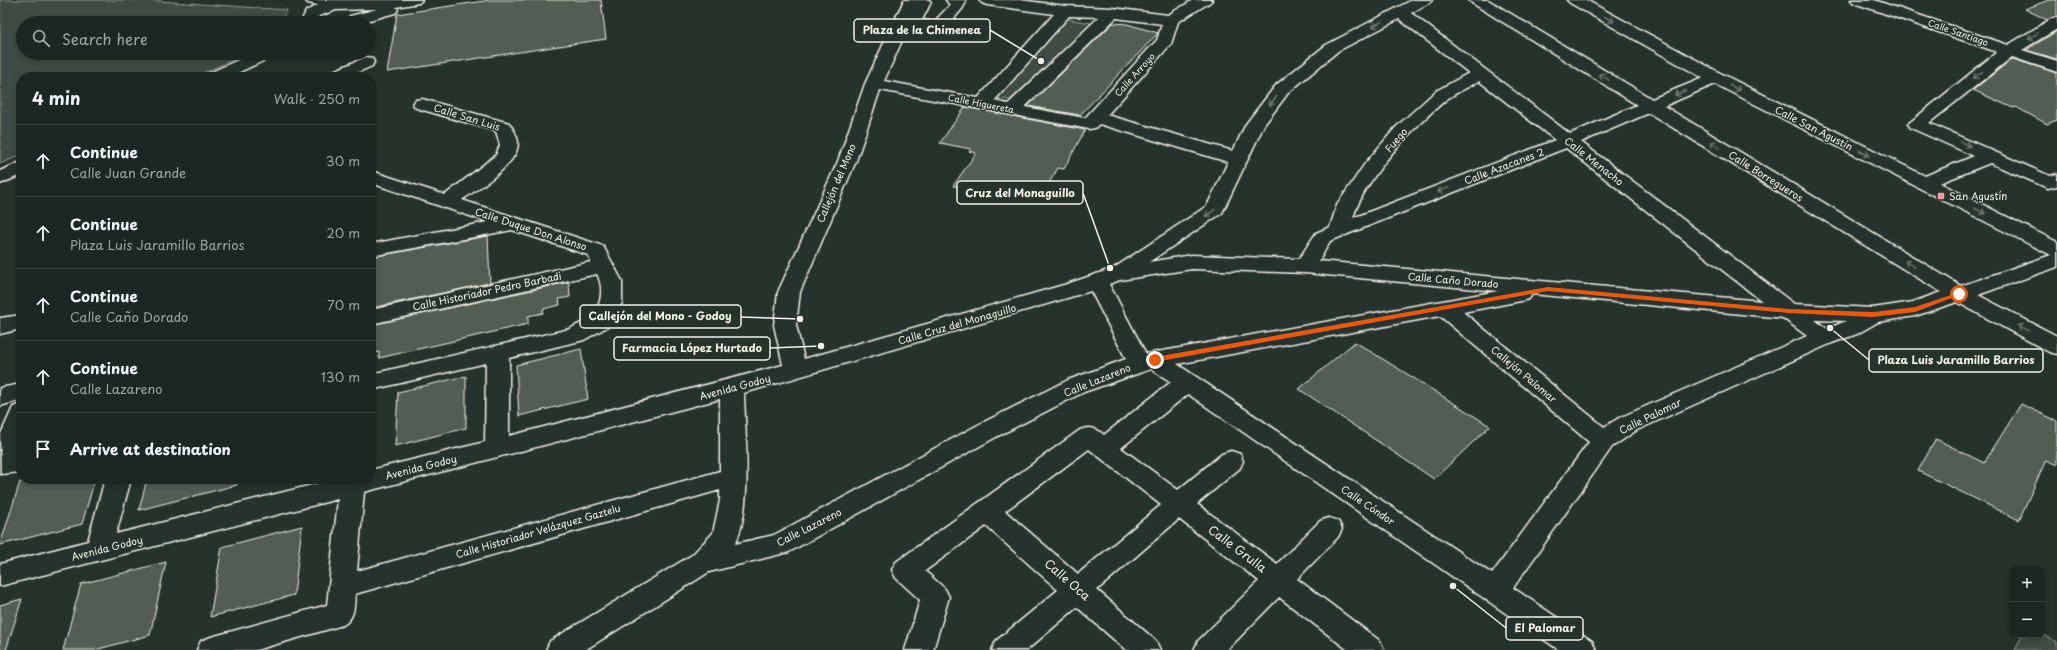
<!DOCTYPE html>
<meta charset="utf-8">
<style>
body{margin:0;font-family:"Playpen Sans",sans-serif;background:#252e2a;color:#f1f3f6}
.controls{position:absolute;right:12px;bottom:12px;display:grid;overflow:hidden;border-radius:8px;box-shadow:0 2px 6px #0003}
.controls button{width:36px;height:36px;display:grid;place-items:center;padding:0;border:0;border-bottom:1px solid #3a4340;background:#1c2622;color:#f1f3f6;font:20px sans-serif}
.stop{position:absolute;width:12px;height:12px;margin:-9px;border:3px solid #ea580c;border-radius:50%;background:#fff}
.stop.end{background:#ea580c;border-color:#fff;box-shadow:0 1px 4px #0008}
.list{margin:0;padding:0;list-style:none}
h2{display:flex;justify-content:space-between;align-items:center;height:52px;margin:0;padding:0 16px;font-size:17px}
h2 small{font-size:13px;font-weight:400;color:#a0a5a5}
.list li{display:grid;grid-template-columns:26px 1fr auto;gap:12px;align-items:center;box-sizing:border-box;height:72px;padding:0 16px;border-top:1px solid #3a4340}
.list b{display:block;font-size:15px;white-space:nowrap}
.list p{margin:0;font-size:13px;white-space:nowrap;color:#a0a5a5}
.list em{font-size:13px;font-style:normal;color:#a0a5a5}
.icon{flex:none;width:22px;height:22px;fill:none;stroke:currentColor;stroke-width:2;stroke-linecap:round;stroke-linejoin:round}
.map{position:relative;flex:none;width:2057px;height:650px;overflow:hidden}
.search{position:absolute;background:#1c2622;box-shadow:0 2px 6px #0003;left:16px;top:16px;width:360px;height:44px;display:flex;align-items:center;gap:10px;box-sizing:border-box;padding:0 14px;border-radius:22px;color:#a0a5a5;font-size:15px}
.panel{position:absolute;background:#1c2622;box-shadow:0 2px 6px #0003;left:16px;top:72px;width:360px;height:412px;border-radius:16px}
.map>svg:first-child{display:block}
.green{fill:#414b45;stroke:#9a9e96}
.building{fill:#525c55;stroke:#f4f1e8}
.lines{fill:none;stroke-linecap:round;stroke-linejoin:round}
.minor-casing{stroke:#f4f1e8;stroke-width:3}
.major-casing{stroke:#f4f1e8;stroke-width:3}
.minor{fill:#26332d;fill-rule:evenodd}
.major{fill:#26332d;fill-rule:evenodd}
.oneway{stroke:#6e766e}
.route{fill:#ea580c}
.poi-dot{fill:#ff9aa2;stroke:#26332d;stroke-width:1.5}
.labels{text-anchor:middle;stroke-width:3;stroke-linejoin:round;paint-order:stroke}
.far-street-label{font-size:9px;fill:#f4f1e8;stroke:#26332d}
.street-label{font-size:10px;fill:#f4f1e8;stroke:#26332d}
.poi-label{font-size:10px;fill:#f4f1e8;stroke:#26332d;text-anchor:start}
.near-street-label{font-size:12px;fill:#f4f1e8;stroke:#26332d}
.leader{fill:none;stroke:#f4f1e8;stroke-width:1.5}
.callout-dot{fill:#f4f1e8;stroke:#26332d;stroke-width:1.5}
.callout{fill:#26332d;stroke:#f4f1e8;stroke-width:1.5}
.callout-label{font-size:11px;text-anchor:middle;font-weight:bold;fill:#f4f1e8}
</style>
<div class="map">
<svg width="2057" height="650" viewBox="0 0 2057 650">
<rect width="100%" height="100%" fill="#26332d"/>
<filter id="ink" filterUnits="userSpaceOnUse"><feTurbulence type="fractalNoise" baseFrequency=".025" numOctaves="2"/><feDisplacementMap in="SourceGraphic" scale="8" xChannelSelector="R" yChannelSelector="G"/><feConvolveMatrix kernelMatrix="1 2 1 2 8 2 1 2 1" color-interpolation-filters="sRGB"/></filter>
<g filter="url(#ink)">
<g class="green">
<path d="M0,0h143l144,10 -8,13h-256v30h225l-54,24h-173v78l-21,9z"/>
<path d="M1061,18l36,6 -87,76 -13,-2z"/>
<path d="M2042,634l15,8v8h-42l7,-15h20z"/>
</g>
<g class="building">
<path d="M491,0h110l5,39 -219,33 10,-58z"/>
<path d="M2049,0h8v16l-10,4 -22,-11z"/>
<path d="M1113,23l14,1 31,9 -78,82 -52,-9z"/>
<path d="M2057,31v28l-31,-9z"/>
<path d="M2012,59l45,14v47l-10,4 -31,-17 -3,1 -40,-18z"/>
<path d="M965,107l120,23 -21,39 -6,-1 -19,32 -86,-14 23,-33 -7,-2 2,-2 -31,-6z"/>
<path d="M488,236l2,47 -119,25v-51z"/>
<path d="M569,282l1,15 -11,2 1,6 -17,4v4l-15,3v8l-149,34v-6l-8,2v-29z"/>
<path d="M1355,342l65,40 70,44 -56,53 -135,-90z"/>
<path d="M581,349l7,50 -69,17 -3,-51z"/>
<path d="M466,376v52l-71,18 3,-54z"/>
<path d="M2021,404l36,17v44l-11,-5 -27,60 -101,-49 18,-32 48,24z"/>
<path d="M33,479h62l-13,45 -82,21 20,-63z"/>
<path d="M147,479h89l1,6 -98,25z"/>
<path d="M302,526l-8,69 -84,22 12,-70z"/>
<path d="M166,562l-16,73 -55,15h-32l18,-66z"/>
<path d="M22,599l-16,51h-6v-45z"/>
</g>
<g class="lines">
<g class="minor-casing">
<g id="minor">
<path d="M305,0h40l2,2 -3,3c-11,3 -25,1 -36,-2z"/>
<path d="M904,0h25l2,2 -9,18 12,2 16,-17 -4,-5h18l2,2 -4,7 -18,21 -6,2 -30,-5 -24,54 94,17 76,-84 -67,-9 -5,-2 -3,-3h41l45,6 47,2 56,7 25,-15h19l-3,3 -31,19 -7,22 -64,71 126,36 13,-27 30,-39 50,-40 86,-45h20l-3,3 -18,10 159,121 67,-29 -165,-102 -3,-3h19l164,99 51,-21 -133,-75 -3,-3h19l136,74 203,102 49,-20 -63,-28 -3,-4 89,-72 -143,-49 -3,-3h23l134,45 43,-26 6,-2v12l-35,21 35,11v11l-45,-15 -83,66 121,53 7,-2v12l-9,2 -58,-25 -50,20 117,59v25l-79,28 79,41v18l-8,-2 -92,-50 -42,14 -37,6 -21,12 -25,9 -195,87 -25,17 -99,141 79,53 4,9h-37l-371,-256 -67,54 57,42 44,-36 9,-3 9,3 3,7 -3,7 -43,36 80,60 43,-43 9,-3 9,3 4,8 -4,8 -41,42 83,62 4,9h-36l-69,-53 -52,53h-33l4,-9 61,-60 -80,-62 -82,71 59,51 4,9h-34l-49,-43 -50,43h-35l4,-9 62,-51 -72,-64 -61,45 20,18 4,8 -16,53h-28l15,-50 -24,-22 -4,-8 4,-8 184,-132c10,-4 16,-2 24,5l67,-53 -20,-13 -67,23 -88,45 -207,115 -80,20 -124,78h-39l4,-9 142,-86 21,-22 7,-33v-10l-365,104c-1,13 0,24 -12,31l-87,25h-59l4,-9 10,-4 116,-32 11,-106 -338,87v-22l88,-23 17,-62h26l-15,55 220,-55h35v-9l114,-28 1,-79 -115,27v-16l199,-45c6,-4 17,-8 22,-13 10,-11 12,-29 5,-42l-226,50v-14l220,-48 -3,-7 -76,-25 -141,26v-12l117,-22 -117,-39v-12l74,24 51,-40 4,-10 -4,-14 -80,-23 -3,-4 3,-4 6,-1 87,24c4,6 9,13 9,20 0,22 -40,45 -56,57l141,46 19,35v22l-15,24 -23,13 -75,18v78l274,-71 -9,-40 4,-33 60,-131 27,-77zM1069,16l30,1 -91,87 -14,-3zM1116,18l46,6 -5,16 -72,78 -60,-11zM1399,19l70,54 -33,18 -40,36 -32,38 -27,40 -7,22 -14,6 -17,26 -107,-4 -43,7 73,-49 42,-88 24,-32 50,-42zM1479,81l76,59 -202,78c12,-41 61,-92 94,-119 10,-7 22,-12 32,-18zM1715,84l336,171 -90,31 -297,-180zM880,90l209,39 6,-1 4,-4 129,38 -21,44 -93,62 -47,16 -263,75 -8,-34 4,-33 56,-131zM1649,113l292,179 -28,10 -40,6 -79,-4 -213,-162zM1566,148l196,153 -443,-40 11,-20zM1192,269l113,4 193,18 -352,63 -37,-70 11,-4zM1091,291l35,68 -58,21 -90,45 -204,110 -39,9c18,-36 10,-110 9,-151zM1532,294l251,24 24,18 -188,82 -15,9 -141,-115 58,-11 8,-2zM1440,316l149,126 -97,132 -315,-210zM1815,320l31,1 -19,8zM720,399v72l-363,100 7,-79zM1089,449l72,56 -83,69 -73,-63z"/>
<path d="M366,57l6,1 2,4 -2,4 -24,11h-21l2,-4z"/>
<path d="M21,315v14l-21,5v-16z"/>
<path d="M21,384v16l-21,6v-18z"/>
<path d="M21,404v40l-3,9 3,-1v20l-20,2 -1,-38 13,-29z"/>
</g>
</g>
<g class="major-casing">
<g id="major">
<path d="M339,0h83l-3,3 -23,4 2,3 -3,3 -36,10 -9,-1 -2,-3 2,-3 27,-7 -41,1 -17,6 -1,3 3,4h-17l-2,-3 4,-9 16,-8z"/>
<path d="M254,53h22l-2,3 -45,21h-22l2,-4z"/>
<path d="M21,162v13l-21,9v-13z"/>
</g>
</g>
<use href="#minor" class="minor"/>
<use href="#major" class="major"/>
</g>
<defs><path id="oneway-shaft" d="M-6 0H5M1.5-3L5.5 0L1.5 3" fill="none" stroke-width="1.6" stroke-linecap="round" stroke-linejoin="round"/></defs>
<g class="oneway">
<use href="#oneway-shaft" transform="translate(1609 19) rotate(29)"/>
<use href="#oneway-shaft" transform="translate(1377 24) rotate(152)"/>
<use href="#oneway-shaft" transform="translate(2033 36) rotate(148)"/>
<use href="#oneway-shaft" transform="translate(1978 75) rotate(141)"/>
<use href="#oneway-shaft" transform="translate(1604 77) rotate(-149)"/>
<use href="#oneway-shaft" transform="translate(1735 88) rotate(27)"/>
<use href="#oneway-shaft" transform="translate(1680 93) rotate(157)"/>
<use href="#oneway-shaft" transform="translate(1273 101) rotate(128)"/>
<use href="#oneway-shaft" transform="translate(1965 144) rotate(23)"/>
<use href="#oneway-shaft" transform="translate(1715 145) rotate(-148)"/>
<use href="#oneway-shaft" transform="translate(1864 153) rotate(27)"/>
<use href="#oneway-shaft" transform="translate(1443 190) rotate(159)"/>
<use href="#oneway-shaft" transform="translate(1980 211) rotate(27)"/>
<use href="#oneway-shaft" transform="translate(1210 213) rotate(145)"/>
<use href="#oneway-shaft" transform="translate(1910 264) rotate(-148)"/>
<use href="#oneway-shaft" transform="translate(2023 328) rotate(-152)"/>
</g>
</g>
<path class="route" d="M1548,287l240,22 85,3 42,-5 42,-14 5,1 -47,18 -42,5 -85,-4 -240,-22 -393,71 -4,-2 4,-3z"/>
<rect class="poi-dot" x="1937" y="192" width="8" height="8" rx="2"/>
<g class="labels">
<g class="far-street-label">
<text transform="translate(1958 33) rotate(19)" y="3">Calle Santiago</text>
<text transform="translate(1135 75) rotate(-48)" y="3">Calle Arroyo</text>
<text transform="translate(981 104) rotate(11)" y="3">Calle Higuereta</text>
</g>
<g class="street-label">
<text transform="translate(467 117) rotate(17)" y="4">Calle San Luis</text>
<text transform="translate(1814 128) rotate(27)" y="4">Calle San Agustín</text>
<text transform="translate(1396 140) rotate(-49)" y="4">Fuego</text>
<text transform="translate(1594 161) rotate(38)" y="4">Calle Menacho</text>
<text transform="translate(1504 166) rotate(-21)" y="4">Calle Azacanes 2</text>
<text transform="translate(1766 176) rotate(32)" y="4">Calle Borregueros</text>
<text transform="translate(836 183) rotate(-67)" y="4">Callejón del Mono</text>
<text transform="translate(531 229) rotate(18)" y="4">Calle Duque Don Alonso</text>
<text transform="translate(1453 280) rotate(5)" y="4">Calle Caño Dorado</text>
<text transform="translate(487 291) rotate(-12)" y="4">Calle Historiador Pedro Barbadi</text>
<text transform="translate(957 324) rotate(-16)" y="4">Calle Cruz del Monaguillo</text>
<text transform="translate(1524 374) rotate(40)" y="4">Callejón Palomar</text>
<text transform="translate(1097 380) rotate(-22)" y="4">Calle Lazareno</text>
<text transform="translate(735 387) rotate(-15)" y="4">Avenida Godoy</text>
<text transform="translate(1650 416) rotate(-26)" y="4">Calle Palomar</text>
<text transform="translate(421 467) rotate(-14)" y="4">Avenida Godoy</text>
<text transform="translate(1368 505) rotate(34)" y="4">Calle Cóndor</text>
<text transform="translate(809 527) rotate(-27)" y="4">Calle Lazareno</text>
<text transform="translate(538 531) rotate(-16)" y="4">Calle Historiador Velázquez Gaztelu</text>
<text transform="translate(107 548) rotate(-14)" y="4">Avenida Godoy</text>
</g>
<g class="poi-label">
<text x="1949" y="200">San Agustín</text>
</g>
<g class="near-street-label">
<text transform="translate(1237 549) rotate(37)" y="4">Calle Grulla</text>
<text transform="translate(1067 580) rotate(41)" y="4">Calle Oca</text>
</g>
</g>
<path class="leader" d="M1041 61L990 30M1110 268L1083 193M800 319L741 317M821 346L770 348M1830 328L1869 360M1453 586L1506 628"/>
<g class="callout-dot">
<circle cx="1041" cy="61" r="4"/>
<circle cx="1110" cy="268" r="4"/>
<circle cx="800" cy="319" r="4"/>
<circle cx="821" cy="346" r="4"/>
<circle cx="1830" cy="328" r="4"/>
<circle cx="1453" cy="586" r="4"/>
</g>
<g class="callout">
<rect x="854" y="19" width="136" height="23" rx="4"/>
<rect x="957" y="181" width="126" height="23" rx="4"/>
<rect x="580" y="305" width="161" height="23" rx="4"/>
<rect x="614" y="337" width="156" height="23" rx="4"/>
<rect x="1869" y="349" width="174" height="23" rx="4"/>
<rect x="1506" y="617" width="77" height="23" rx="4"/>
</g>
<g class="callout-label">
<text x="922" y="34">Plaza de la Chimenea</text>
<text x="1020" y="197">Cruz del Monaguillo</text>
<text x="660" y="320">Callejón del Mono - Godoy</text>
<text x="692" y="352">Farmacia López Hurtado</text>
<text x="1956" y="364">Plaza Luis Jaramillo Barrios</text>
<text x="1545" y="632">El Palomar</text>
</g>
</svg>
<div class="controls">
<button>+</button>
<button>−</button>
</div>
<div class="stop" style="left:1959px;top:294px"></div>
<div class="stop end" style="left:1155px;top:360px"></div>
<div class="search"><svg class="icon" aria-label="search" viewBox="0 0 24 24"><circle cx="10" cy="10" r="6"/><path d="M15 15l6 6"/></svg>Search here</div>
<section class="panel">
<h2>4 min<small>Walk · 250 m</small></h2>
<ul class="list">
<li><svg class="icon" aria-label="ahead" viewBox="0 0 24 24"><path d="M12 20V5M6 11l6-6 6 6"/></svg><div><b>Continue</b><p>Calle Juan Grande</p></div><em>30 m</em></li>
<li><svg class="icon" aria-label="ahead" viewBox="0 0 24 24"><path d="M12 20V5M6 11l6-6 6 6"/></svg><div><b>Continue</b><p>Plaza Luis Jaramillo Barrios</p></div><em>20 m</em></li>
<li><svg class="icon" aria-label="ahead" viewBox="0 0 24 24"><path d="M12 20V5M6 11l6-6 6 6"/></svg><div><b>Continue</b><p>Calle Caño Dorado</p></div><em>70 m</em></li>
<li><svg class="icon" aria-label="ahead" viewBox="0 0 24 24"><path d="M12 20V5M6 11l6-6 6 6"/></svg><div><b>Continue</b><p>Calle Lazareno</p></div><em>130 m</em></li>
<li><svg class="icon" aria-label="arrive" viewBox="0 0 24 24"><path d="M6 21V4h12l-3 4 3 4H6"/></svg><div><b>Arrive at destination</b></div></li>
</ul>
</section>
</div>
